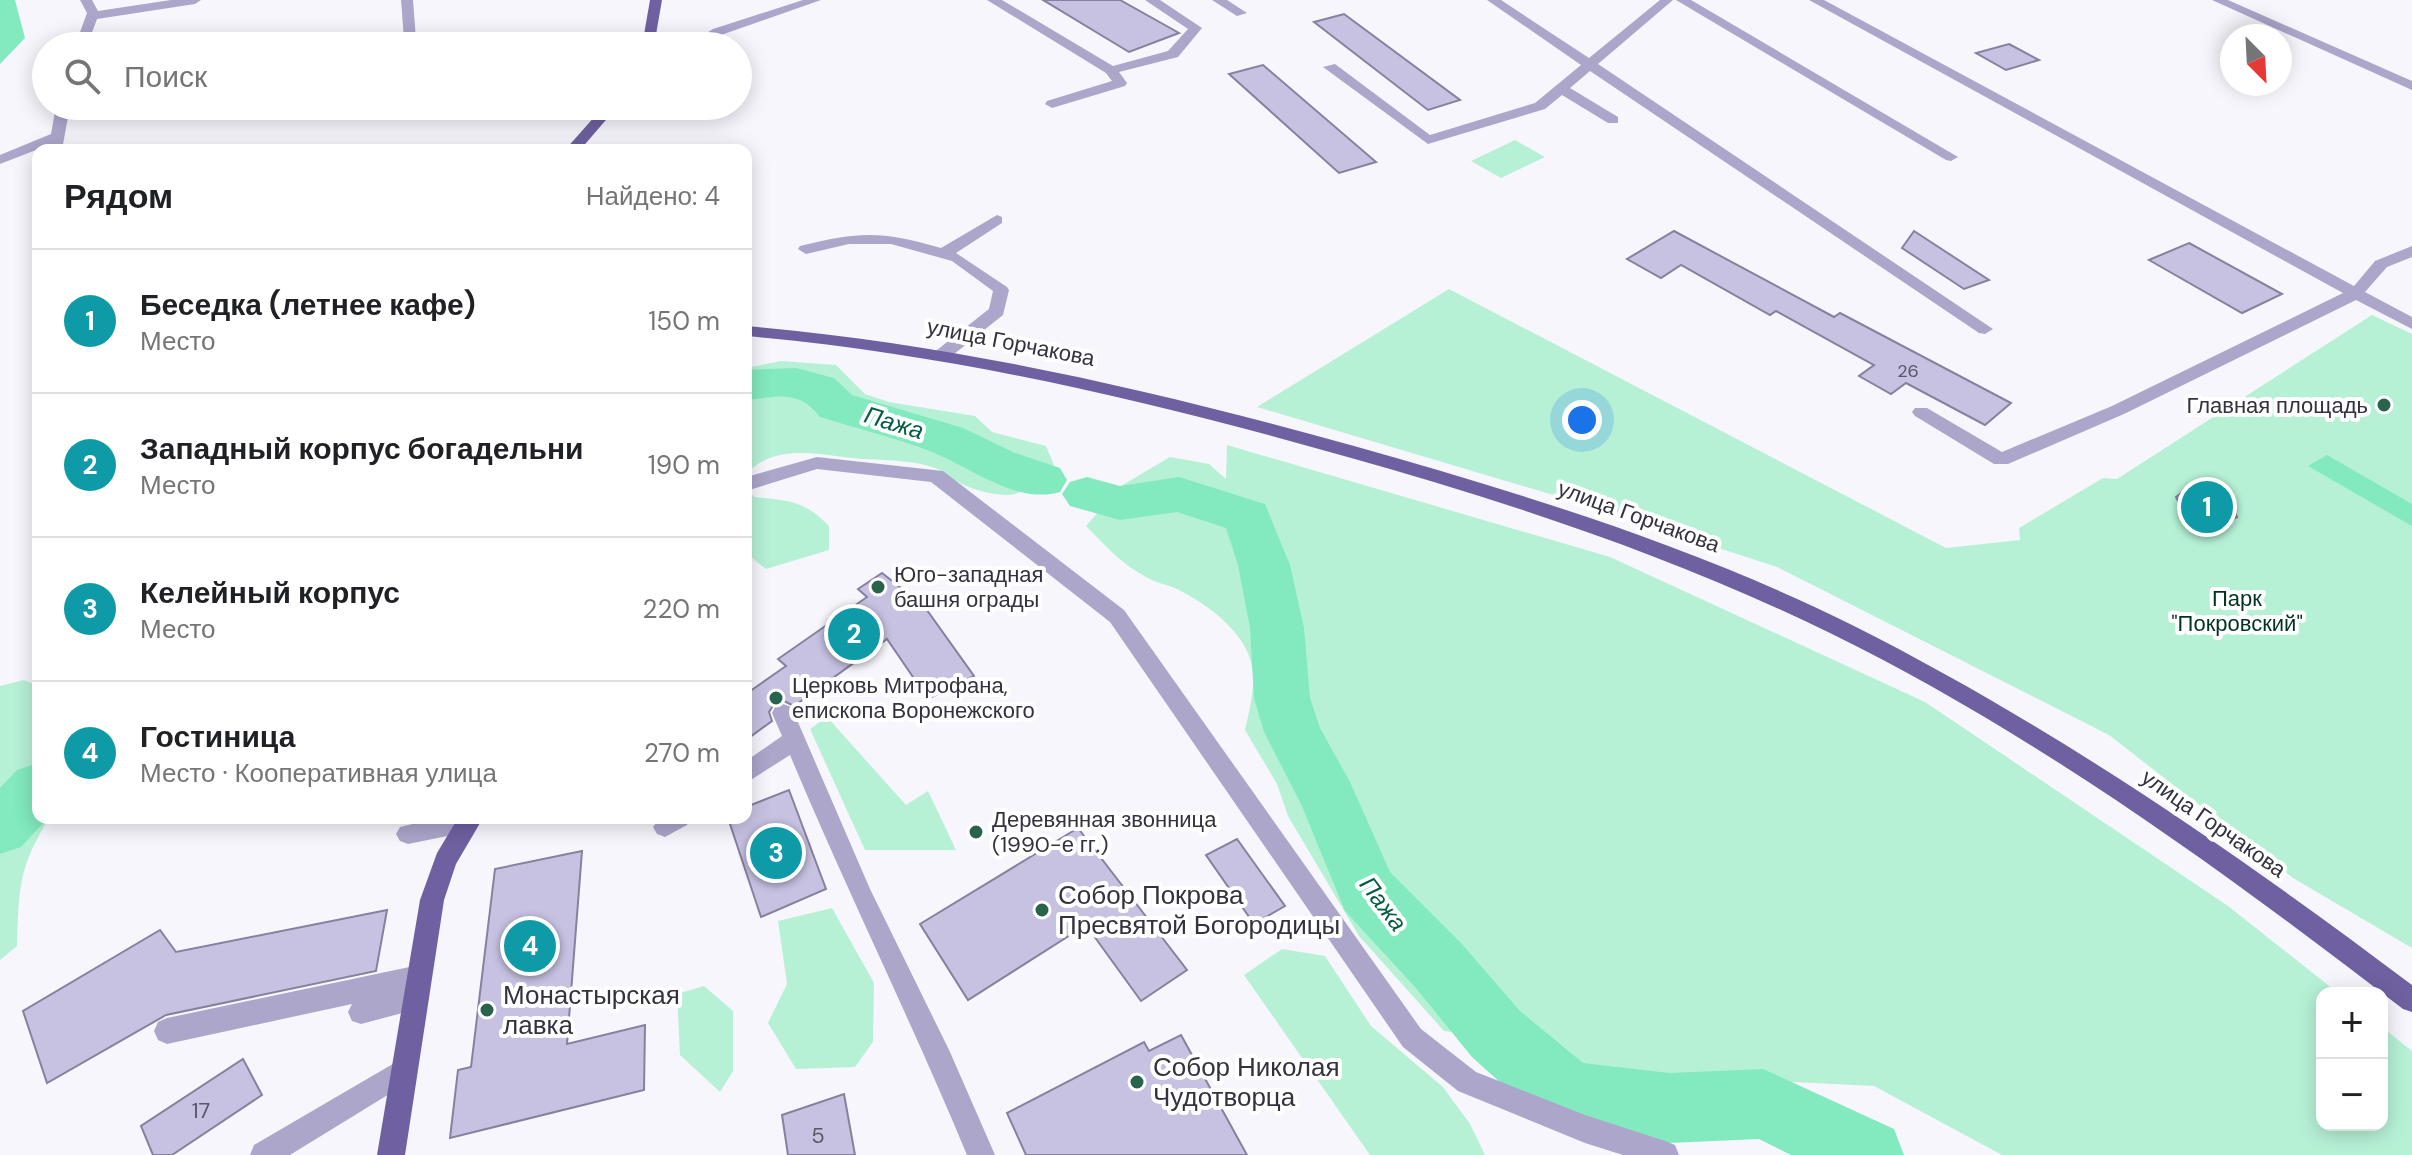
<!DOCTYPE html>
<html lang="ru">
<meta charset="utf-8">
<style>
body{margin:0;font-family:"DM Sans",sans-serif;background:#f6f6f6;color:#202124}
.controls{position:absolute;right:24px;bottom:24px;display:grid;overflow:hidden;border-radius:16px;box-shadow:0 4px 20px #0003}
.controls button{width:72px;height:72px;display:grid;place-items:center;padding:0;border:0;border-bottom:2px solid #e0e0e0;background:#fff;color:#202124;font:40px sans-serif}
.compass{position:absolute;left:2220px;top:24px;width:72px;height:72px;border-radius:50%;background:#fff;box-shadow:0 4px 20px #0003;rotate:156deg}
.you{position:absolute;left:1582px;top:420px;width:28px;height:28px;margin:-20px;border:6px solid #fff;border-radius:50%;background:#1a73e8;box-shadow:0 0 0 12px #1a73e833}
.badge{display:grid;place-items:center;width:52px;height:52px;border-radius:50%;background:#0f766e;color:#fff;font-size:26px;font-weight:700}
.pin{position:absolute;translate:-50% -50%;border:4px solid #fff;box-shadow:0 2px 8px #0006}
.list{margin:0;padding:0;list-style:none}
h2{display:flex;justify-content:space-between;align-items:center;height:104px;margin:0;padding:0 32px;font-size:34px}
h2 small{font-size:26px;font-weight:400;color:#757577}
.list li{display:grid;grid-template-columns:52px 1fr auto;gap:24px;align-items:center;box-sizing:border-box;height:144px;padding:0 32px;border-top:2px solid #e0e0e0}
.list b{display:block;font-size:30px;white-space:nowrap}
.list p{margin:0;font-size:26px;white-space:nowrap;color:#757577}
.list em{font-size:26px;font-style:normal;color:#757577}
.icon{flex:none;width:44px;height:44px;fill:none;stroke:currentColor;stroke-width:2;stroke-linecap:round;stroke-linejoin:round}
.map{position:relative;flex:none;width:2412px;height:1155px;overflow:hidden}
.search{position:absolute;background:#fff;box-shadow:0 4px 20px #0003;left:32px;top:32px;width:720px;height:88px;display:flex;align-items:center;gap:20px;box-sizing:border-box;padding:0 28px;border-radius:44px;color:#757577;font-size:30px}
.panel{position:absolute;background:#fff;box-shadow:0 4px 20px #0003;left:32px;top:144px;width:720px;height:680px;border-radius:16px}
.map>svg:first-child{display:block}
.green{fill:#b6f1d6}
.water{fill:#82eabe}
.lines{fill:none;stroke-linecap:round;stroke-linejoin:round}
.river{fill:#82eabe;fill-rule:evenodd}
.building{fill:#c7c2e2;stroke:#85819e;stroke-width:2}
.minor{fill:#aca6cb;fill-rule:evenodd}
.major{fill:#6f61a1;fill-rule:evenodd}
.poi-dot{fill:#2a634c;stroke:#fff;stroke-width:3}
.labels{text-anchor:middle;stroke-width:8;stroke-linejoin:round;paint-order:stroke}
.number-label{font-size:18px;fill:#595668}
.street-label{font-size:22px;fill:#34323f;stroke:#fff}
.poi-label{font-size:22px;fill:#34323f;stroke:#fff;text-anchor:start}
.park-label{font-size:22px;fill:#023322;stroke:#fff}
.near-number-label{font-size:22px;fill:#595668}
.water-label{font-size:24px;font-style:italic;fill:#045d41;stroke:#fff}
.near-poi-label{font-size:26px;fill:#34323f;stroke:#fff;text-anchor:start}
</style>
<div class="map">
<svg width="2412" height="1155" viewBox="0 0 2412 1155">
<rect width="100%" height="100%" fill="#f7f6fd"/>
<g class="green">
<path d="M1515,140l30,17 -44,21 -30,-17z"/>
<path d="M1449,289l497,259 74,-8 -1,-12 84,-50 14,1 255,-164 40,19v614l-119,-70 -184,-143 -332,-168 -197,-64 -323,-96z"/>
<path d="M781,361l55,4 29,29 24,8 86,14 17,16 54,14 8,19c-12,12 -28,29 -45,30 -18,0 -39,-6 -53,-14 -7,-4 -14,-11 -21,-13 -23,-8 -49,-8 -73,-9 -39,-3 -85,-18 -116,15v-106z"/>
<path d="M1227,445l383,112 315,145 303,204 110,87h-16v132h60v-98l30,24v104h-410l-128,-69 -306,-15 -52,-60 -30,25 -42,-5 -85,-95 -71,-120 -11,-32 -32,-54c4,-18 9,-37 8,-56 -2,-39 -44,-69 -76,-85 -9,-4 -20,-6 -29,-11 -25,-12 -43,-33 -62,-52l35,-40 49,-29 39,7 17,15z"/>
<path d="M746,488l8,9c34,3 51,4 75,29v24l-63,19 -20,-16z"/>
<path d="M24,680l14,6v132h11c-31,51 -30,70 -32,128l-17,14v-274z"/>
<path d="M827,717l79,88 22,-14 28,59h-91l-55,-121z"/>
<path d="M832,908l42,75 -1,59 -18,25 -59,2 -28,-46 19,-39 -9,-63z"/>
<path d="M1282,949l43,7 46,70 72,61 27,37 15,31h-115l-126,-180z"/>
<path d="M704,986l29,25v60l-13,21 -40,-37 -3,-61z"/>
</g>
<g class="water">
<path d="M0,0h15l10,38 -25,26z"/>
<path d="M2327,455l85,49v22l-104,-60z"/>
</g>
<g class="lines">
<g class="river">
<path d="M796,368l38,10 18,17 111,33 52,25 45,15 7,12 -7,12c-45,13 -92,-27 -133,-42 -35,-13 -72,-22 -107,-33 -22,-28 -42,-20 -74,-17v-30z"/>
<path d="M1087,477l33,9 59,-9 86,27 25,61 14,63 6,70 10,30 30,54 40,90 71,71 59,68 63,52 86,10 94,-4 131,60 10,26h-113l-32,-16 -90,4 -100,-11 -25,-10 -72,-65 -57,-70 -70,-76 -44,-107 -37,-72 -10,-34 -4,-70 -12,-63 -12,-37 -49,-16 -57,8 -50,-14 -8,-12 8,-12z"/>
<path d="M38,763v55h10l-27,29 -21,7v-66l17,-18z"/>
</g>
</g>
<g class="building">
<path d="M1043,0h77l59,33 -50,19z"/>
<path d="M1344,14l116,86 -32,10 -114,-88z"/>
<path d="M2009,44l30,16 -33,10 -30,-17z"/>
<path d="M1263,65l113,97 -37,11 -110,-99z"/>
<path d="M1674,231l160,86 6,-4 171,90 -26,22 -79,-42 -15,11 -32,-18 15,-11 -98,-54 -6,4 -89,-50 -20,13 -34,-19z"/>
<path d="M1914,231l75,49 -25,9 -62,-41z"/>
<path d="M2189,243l93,51 -40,19 -93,-53z"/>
<path d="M2188,488l22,3 21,13 6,13 -14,7 -21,-3 -19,-11 -7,-13z"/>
<path d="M882,573l42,33 50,70 -46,23 -41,-60 -93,67 -10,-5 -10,3 -5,8 3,9 -26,19v-46l40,-28 -8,-7 89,-62 -9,-8z"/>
<path d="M789,790l37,99 -65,28 -33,-99h18v-11z"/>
<path d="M1078,828l109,142 -46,31 -55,-76 -118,75 -48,-76z"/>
<path d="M1237,839l48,67 -31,18 -48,-69z"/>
<path d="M582,851l-15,193 78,-19 -1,65 -194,48 8,-68 13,-3 24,-198z"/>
<path d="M387,910l-11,61 -210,44 -119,68 -24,-72 137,-81 16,22z"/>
<path d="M1181,1035l66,120h-221l-19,-42 137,-71 5,9z"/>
<path d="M243,1059l19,36 -90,60h-19l-12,-29z"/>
<path d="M844,1094l11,61h-67l-6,-40z"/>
</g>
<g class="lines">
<g class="minor">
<path d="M80,0h12l6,11 73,-11h30l-6,4 -98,15 -10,27h-12l12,-33z"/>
<path d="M401,0h12l3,39 4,7h-12l-4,-7z"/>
<path d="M803,0h18l-100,35 -20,11h-15l27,-17z"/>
<path d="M987,0h15l111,66 55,-15 20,-22 -43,-29h15l42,28 -24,29 -59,15 8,11 -2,3 -73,22 -7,-4 2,-3 65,-20 -6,-8z"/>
<path d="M1212,0h15l20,13 -10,3z"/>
<path d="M1487,0h14l88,58 71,-58h13l-75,64 395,265 -8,5 -6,-1 -389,-262 -20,17 48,29v6h-10l-46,-28 -17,14 -117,35 -105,-77 12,-3 95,71 105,-32 46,-38z"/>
<path d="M1676,0h15l267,157 -7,4 -5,-1z"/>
<path d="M1809,0h15l530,286 21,-25 37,-15v11l-25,10 -22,25 47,25v12l-56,-29 -232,114 -116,50h-14l-79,-48 -3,-4 3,-4h12l75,44 110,-46 231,-113z"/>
<path d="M2212,0h16l184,81v9z"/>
<path d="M56,106h14l-8,44h-14l1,-5 -49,19v-9l51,-21z"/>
<path d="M997,215l5,2v6l-46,30 51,34 2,3 -6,25 -54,43 -6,1 -8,-5 2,-4 52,-41 4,-18 -41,-30 -61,-17h-42l-43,10 -8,-5 2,-3c61,-15 82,-15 141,2z"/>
<path d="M817,457l126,14 181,139 297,419 55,43 109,43 80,26 10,4 4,10h-56l-38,-12 -127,-52 -55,-44 -293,-425 -179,-140 -114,-13 -71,22v-14z"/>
<path d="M783,704l8,3 3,6 76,176 80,163 45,103h-28c-56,-135 -121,-266 -177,-400l-44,28v-22l36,-25 -10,-23 3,-6z"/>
<path d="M437,818h40l2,4 -4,7 -8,3 -59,12 -8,-3 -4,-7 4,-7z"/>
<path d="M660,818h31l-4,7 -22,12 -8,-3 -4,-7z"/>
<path d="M419,965l9,4 4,8 -4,8 -6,3 7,10 -4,9 -64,17 -9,-3 -4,-9 4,-8 -185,40 -9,-4 -4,-9 4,-9 9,-4z"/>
<path d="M403,1058l9,4 4,9 -4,9 -122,75h-40l4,-10z"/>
</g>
<g class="major">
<path d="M650,0h12l-8,46h-12z"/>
<path d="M604,106h14l-38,44h-15z"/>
<path d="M746,326c208,18 407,64 608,120 170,48 339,100 498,179 199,100 382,226 560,360v27l-9,-3c-181,-139 -366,-274 -571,-375 -157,-77 -320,-131 -488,-178 -197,-56 -393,-102 -598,-120z"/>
<path d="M458,818h25l-27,46 -12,36 -39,255h-28l43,-255 17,-47z"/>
</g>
</g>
<g class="poi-dot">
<circle cx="2384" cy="405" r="8"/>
<circle cx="878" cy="587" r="8"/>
<circle cx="776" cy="698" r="8"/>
<circle cx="976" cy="832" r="8"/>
<circle cx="1042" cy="910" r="8"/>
<circle cx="487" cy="1010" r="8"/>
<circle cx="1137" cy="1082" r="8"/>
</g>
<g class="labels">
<g class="number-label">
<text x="1908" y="377">26</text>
</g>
<g class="street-label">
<text transform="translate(1011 342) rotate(11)" y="8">улица Горчакова</text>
<text transform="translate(1639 516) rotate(20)" y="8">улица Горчакова</text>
<text transform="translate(2214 823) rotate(35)" y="8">улица Горчакова</text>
</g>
<g class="poi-label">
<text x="2368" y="413" text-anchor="end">Главная площадь</text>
<text x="894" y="582">Юго-западная<tspan x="894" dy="25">башня ограды</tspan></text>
<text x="792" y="693">Церковь Митрофана,<tspan x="792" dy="25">епископа Воронежского</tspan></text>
<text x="992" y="827">Деревянная звонница<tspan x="992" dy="25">(1990-е гг.)</tspan></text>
</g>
<g class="park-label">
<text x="2237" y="606">Парк<tspan x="2237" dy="25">"Покровский"</tspan></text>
</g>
<g class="near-number-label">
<text x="201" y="1118">17</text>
<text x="818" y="1143">5</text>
</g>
<g class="water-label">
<text transform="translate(894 423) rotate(17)" y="8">Пажа</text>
<text transform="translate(1383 904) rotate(53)" y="8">Пажа</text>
</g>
<g class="near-poi-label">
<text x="1058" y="904">Собор Покрова<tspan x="1058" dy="30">Пресвятой Богородицы</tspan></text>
<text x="503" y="1004">Монастырская<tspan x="503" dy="30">лавка</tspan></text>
<text x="1153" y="1076">Собор Николая<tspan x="1153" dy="30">Чудотворца</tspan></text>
</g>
</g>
</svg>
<div class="controls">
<button>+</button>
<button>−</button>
</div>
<svg class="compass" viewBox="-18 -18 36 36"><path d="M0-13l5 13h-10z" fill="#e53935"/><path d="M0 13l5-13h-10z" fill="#757577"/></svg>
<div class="you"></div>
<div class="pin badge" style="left:2207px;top:507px;background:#0f9aa8">1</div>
<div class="pin badge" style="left:854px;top:634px;background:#0f9aa8">2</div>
<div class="pin badge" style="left:776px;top:853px;background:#0f9aa8">3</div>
<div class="pin badge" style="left:530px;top:946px;background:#0f9aa8">4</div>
<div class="search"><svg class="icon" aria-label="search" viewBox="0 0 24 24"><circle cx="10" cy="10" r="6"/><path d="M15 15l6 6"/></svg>Поиск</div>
<section class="panel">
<h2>Рядом<small>Найдено: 4</small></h2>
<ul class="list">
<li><span class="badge" style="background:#0f9aa8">1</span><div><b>Беседка (летнее кафе)</b><p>Место</p></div><em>150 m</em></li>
<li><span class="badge" style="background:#0f9aa8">2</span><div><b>Западный корпус богадельни</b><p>Место</p></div><em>190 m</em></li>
<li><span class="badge" style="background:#0f9aa8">3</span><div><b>Келейный корпус</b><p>Место</p></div><em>220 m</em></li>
<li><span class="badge" style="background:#0f9aa8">4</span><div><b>Гостиница</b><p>Место · Кооперативная улица</p></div><em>270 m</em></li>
</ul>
</section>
</div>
